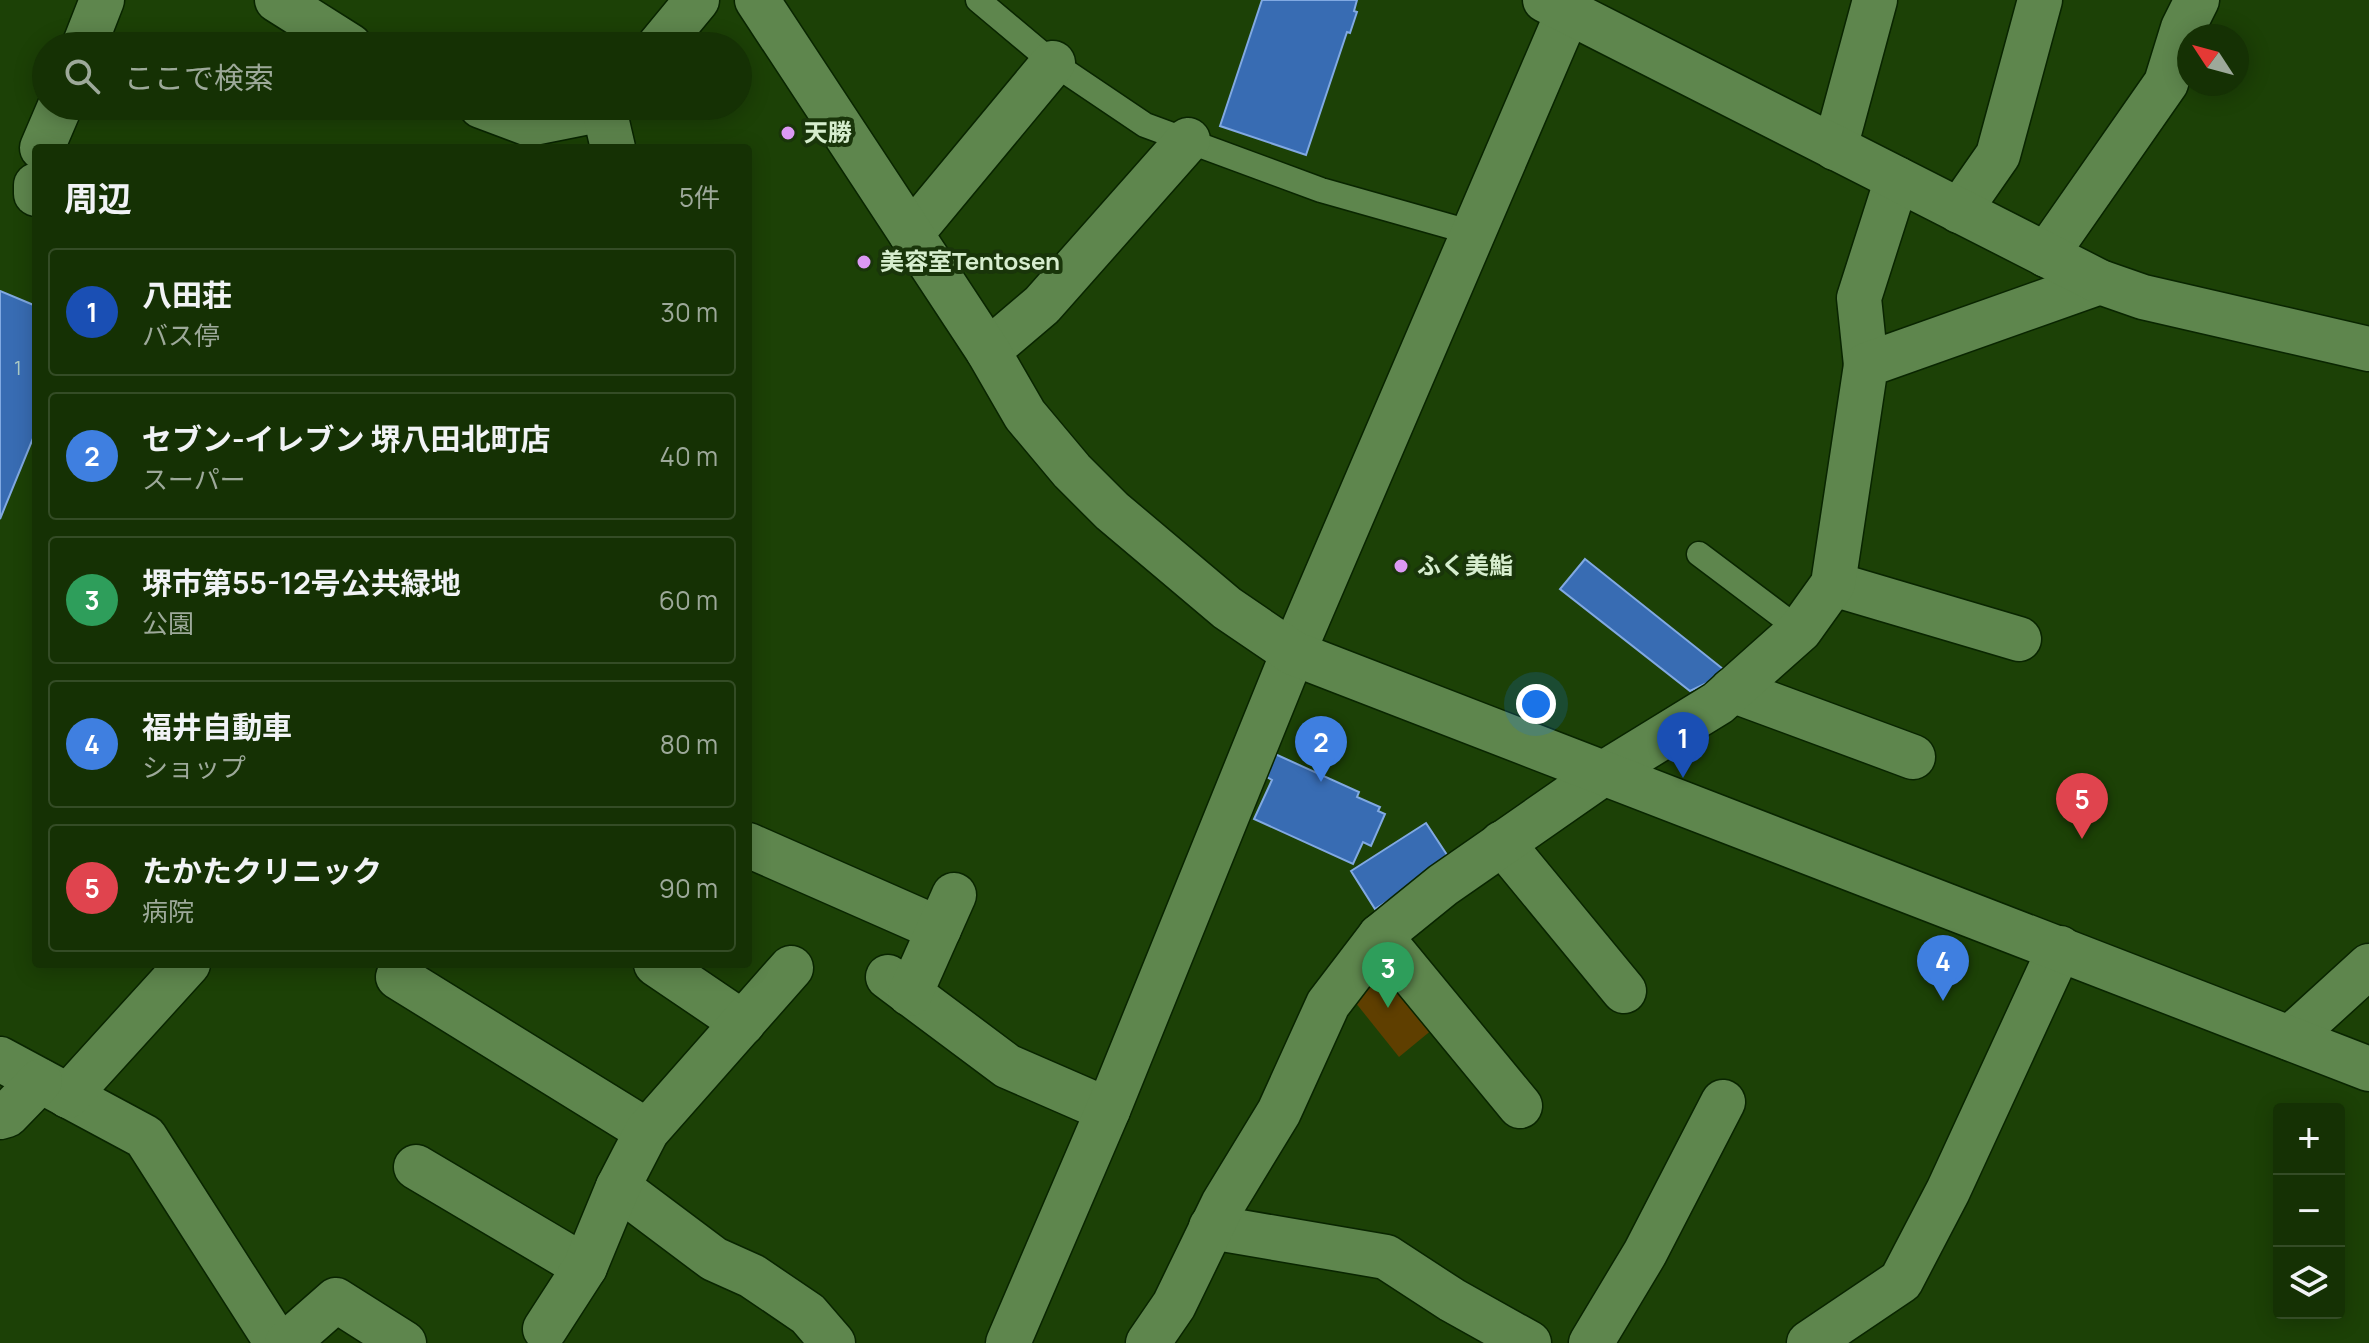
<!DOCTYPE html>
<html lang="ja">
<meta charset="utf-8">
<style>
body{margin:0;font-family:Manrope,"Noto Sans JP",sans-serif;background:#1e390e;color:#f1f3f6}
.controls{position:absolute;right:24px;bottom:24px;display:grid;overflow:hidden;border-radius:8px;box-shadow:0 4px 20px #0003}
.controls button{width:72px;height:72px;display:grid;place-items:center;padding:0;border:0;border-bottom:2px solid #344c26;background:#153104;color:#f1f3f6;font:40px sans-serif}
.compass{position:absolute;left:2177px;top:24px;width:72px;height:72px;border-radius:50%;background:#153104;box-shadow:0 4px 20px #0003;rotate:306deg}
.you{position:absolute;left:1536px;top:704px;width:28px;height:28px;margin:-20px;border:6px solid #fff;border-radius:50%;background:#1a73e8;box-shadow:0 0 0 12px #1a73e833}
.badge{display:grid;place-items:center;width:52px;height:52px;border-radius:50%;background:#1a73e8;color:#fff;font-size:26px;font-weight:700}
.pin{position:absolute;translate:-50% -66px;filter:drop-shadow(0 2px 4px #0008)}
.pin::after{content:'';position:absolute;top:42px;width:28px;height:24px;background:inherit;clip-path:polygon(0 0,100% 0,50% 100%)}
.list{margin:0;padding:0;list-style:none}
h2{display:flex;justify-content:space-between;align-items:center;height:104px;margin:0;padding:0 32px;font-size:34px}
h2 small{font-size:26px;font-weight:400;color:#9da99a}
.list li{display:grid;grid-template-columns:52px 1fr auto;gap:24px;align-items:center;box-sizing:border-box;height:128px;margin:0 16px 16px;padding:0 16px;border:2px solid #344c26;border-radius:8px}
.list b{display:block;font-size:30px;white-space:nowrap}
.list p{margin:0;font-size:26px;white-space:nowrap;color:#9da99a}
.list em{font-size:26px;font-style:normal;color:#9da99a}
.icon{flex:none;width:44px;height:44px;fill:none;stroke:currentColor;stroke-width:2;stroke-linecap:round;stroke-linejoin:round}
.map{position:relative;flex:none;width:2369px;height:1343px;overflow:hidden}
.search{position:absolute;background:#153104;box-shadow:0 4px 20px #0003;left:32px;top:32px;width:720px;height:88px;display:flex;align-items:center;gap:20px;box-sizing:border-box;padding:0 28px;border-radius:44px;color:#9da99a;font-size:30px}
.panel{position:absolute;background:#153104;box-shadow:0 4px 20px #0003;left:32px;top:144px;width:720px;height:824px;border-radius:8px}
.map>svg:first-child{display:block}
.green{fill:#5f3f00}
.building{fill:#386cb3;stroke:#81a9e2;stroke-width:2}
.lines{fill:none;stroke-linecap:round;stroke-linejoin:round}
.service-casing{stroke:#092500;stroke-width:27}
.minor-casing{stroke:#092500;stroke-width:47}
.tertiary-casing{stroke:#092500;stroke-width:47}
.service{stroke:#5e864d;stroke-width:24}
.minor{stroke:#5e864d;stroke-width:44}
.tertiary{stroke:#5e864d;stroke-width:44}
.poi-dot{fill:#dc99f4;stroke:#19350a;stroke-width:3}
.labels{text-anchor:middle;stroke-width:8;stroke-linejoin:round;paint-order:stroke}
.number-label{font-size:20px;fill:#aecdc7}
.poi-label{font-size:24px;font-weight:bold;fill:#d6edce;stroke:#19350a;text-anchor:start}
</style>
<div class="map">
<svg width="2369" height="1343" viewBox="0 0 2369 1343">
<rect width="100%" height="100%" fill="#1c4106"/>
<path class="green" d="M1390,976l43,53 -34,28 -48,-60 16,-20z"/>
<g class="building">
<path d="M1262,0h95l-3,11 3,1 -7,21 -3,-1 -41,123 -86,-29z"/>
<path d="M0,291l36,15v125l-36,88z"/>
<path d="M1585,559l143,114 -38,18 -130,-102z"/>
<path d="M1275,754l84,38 -2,5 23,10 -2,4 7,3 -14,32 -8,-4 -10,22 -99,-45 18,-39 -7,-4z"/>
<path d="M1426,823l25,38 -76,48 -24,-38z"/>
</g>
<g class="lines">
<g class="service-casing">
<g id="service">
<path d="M978,0l75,63 92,62 176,65 152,43"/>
<path d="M1699,554l101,76"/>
</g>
</g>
<g class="minor-casing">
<g id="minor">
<path d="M277,0l73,46"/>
<path d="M84,46l18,-46"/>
<path d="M659,46l38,-46"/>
<path d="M481,106l48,18 75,-15 3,-3"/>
<path d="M604,109l9,39"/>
<path d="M42,148l18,-42"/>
<path d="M1835,148l40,-148"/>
<path d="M36,185v9"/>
<path d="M1959,211l39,-56 42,-155"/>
<path d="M911,234l142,-171"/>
<path d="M2046,255l120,-172 17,-55 14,-28"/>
<path d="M988,351l54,-46 146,-165"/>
<path d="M1866,365l-7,-67 38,-119"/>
<path d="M1833,584l186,55"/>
<path d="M1732,690l181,67"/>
<path d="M1502,843l122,148"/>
<path d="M748,845l191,84"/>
<path d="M1380,936l140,170"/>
<path d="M656,964l87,59"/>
<path d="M398,977l249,154"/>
<path d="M888,977l119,89 101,44"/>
<path d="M910,994l44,-99"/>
<path d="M2290,1038l79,-72"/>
<path d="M0,1059l145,78 132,206"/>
<path d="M68,1096l120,-132"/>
<path d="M0,1117l7,-2 33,-34"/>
<path d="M416,1167l169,100"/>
<path d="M618,1187l96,72 38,17 56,38 25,29"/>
<path d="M1211,1227l175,30 66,43 77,43"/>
<path d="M545,1329l40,-62 33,-80 29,-56 144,-163"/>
<path d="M287,1343l49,-43 68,43"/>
<path d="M1008,1343l100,-233 185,-457 275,-641"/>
<path d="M1148,1343l26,-38 49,-101 56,-92 49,-108 52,-68 63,-51 161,-112 114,-70 82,-73 33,-46 33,-219 234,-83"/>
<path d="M1591,1343l54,-90 78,-151"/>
<path d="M1809,1343l92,-62 47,-90 112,-243"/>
</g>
</g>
<g class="tertiary-casing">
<g id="tertiary">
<path d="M757,0l231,351 37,64 47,56 40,40 115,97 66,45 1076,416"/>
<path d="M1545,0l555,282 43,15 226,52"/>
</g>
</g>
<use href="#service" class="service"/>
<use href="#minor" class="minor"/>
<use href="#tertiary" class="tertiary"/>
</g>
<g class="poi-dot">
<circle cx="788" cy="133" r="8"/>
<circle cx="864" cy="262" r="8"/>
<circle cx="1401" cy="566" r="8"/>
</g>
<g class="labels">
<g class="number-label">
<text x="18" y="375">1</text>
</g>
<g class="poi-label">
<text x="804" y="141">天勝</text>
<text x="880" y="270">美容室Tentosen</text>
<text x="1417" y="574">ふく美鮨</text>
</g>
</g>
</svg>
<div class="controls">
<button>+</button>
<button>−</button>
<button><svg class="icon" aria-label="layers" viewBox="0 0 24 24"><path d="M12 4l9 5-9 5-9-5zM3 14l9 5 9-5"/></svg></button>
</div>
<svg class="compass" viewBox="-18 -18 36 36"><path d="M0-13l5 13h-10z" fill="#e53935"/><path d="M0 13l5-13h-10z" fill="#9da99a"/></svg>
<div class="you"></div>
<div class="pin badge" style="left:1683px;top:778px;background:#1a4fb4">1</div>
<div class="pin badge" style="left:1321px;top:782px;background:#3f7fe0">2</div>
<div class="pin badge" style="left:1388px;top:1008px;background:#2e9e5b">3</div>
<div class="pin badge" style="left:1943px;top:1001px;background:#3f7fe0">4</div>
<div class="pin badge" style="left:2082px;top:839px;background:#e0444e">5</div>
<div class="search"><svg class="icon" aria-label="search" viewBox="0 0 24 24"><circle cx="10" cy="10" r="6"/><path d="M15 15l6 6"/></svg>ここで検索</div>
<section class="panel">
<h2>周辺<small>5件</small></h2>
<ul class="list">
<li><span class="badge" style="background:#1a4fb4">1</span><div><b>八田荘</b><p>バス停</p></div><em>30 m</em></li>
<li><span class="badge" style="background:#3f7fe0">2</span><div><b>セブン-イレブン 堺八田北町店</b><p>スーパー</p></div><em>40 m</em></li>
<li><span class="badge" style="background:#2e9e5b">3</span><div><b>堺市第55-12号公共緑地</b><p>公園</p></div><em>60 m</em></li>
<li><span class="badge" style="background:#3f7fe0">4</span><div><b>福井自動車</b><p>ショップ</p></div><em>80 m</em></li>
<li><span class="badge" style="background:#e0444e">5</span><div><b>たかたクリニック</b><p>病院</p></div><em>90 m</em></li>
</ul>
</section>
</div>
